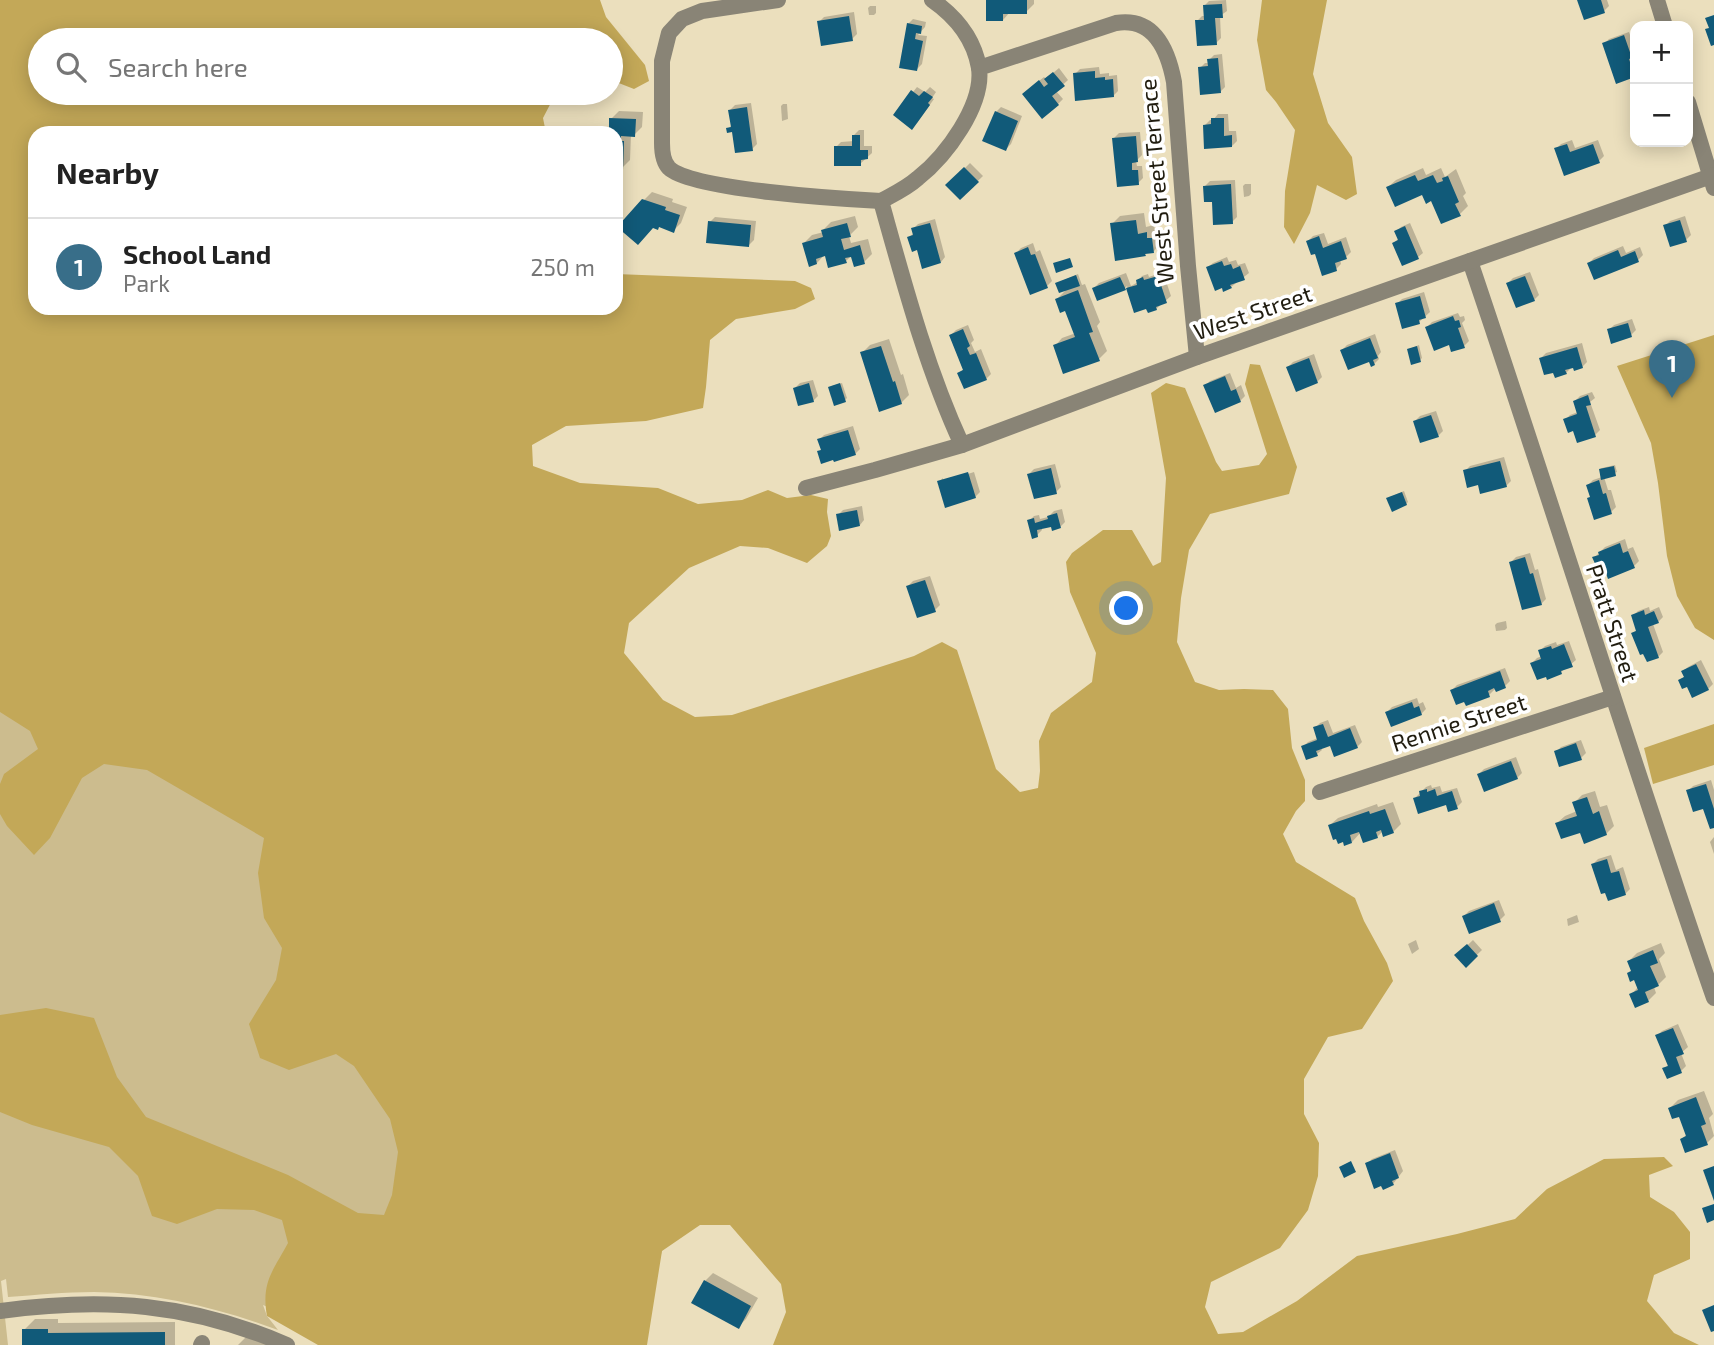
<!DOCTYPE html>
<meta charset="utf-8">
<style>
body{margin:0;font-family:"Exo 2",sans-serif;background:#f2f2f2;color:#222}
.controls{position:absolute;right:21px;top:21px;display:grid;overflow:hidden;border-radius:14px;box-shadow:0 4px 18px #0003}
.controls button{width:63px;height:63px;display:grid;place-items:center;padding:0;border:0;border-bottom:2px solid #e0e0e0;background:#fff;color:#222;font:35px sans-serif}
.you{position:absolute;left:1127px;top:609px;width:24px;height:24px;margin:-18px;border:5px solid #fff;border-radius:50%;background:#1a73e8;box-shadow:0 0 0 10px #1a73e833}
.badge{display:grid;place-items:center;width:46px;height:46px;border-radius:50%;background:#386e89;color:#fff;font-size:23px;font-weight:700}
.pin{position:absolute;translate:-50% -58px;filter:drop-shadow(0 2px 4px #0008)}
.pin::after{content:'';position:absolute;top:37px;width:24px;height:21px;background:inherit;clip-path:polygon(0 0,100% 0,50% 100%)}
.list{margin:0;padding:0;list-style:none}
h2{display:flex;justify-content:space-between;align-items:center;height:91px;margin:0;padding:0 28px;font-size:30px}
h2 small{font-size:23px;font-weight:400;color:#767676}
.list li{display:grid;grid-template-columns:46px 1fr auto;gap:21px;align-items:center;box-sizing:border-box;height:98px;padding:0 28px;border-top:2px solid #e0e0e0}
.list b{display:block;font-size:26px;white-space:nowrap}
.list p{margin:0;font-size:23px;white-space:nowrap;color:#767676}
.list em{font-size:23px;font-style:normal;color:#767676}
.icon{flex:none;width:38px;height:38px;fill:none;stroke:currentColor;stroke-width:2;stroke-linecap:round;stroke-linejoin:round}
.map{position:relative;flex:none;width:1714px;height:1345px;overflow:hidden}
.search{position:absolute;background:#fff;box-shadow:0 4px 18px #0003;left:28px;top:28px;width:595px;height:77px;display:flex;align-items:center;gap:18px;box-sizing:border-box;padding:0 24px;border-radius:38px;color:#767676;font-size:26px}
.panel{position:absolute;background:#fff;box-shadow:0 4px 18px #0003;left:28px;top:126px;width:595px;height:189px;border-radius:21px}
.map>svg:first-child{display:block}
.green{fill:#ccbc8e}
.forest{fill:#c3a858}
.shadow{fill:#0003}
.building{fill:#115a79}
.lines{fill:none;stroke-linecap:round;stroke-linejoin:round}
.minor{stroke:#898476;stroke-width:16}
.labels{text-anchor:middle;stroke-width:7;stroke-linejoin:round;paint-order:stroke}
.street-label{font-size:23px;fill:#201c0f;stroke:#fff}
</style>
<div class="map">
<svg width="1714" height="1345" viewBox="0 0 1714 1345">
<rect width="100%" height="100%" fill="#ebdfbd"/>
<path class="green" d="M0,0l40,40v53h372l-377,40v175l654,814 -47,223 -358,-31 -21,-9 4,11 11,14c-59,-22 -121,-37 -184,-38 -29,0 -58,3 -86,5l-2,-18 -5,2 7,64h-8z"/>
<g class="forest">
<path d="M0,0h600l6,17 39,48 4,16 -15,8 -23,-9v-40h-571v53h516l-13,25 3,15h-511v175h581v-34l179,7 16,7 4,11 -20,10 -59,10 -26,21 -4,47 -3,21 -57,13 -80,5 -34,19 1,21 47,17 78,5 40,16 44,-4 26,-10 19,8 24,-3 17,4 -1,13 4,24 -4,10 -20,17 -39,-15 -28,-2 -51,22 -60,55 -5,30 39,47 32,17 37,-2 182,-59 28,-14 15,8 39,119 24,23 18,-4 2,-17 -1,-30 12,-28 41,-31 4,-29 -26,-61 -4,-30 6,-9 31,-23h29l21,36 8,-4 5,-84 -15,-85 15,-10 19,5 31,74 6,9 37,-6 8,-11 -22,-70 5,-20 10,1 37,102 -8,27 -79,20 -21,36 -8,48 -4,44 18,40 24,8 25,-1 29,1 15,19 4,39 13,32v21l-9,10 -13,23 13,28 59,36 9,23 23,42 6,18 -31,48 -34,8 -24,42v35l15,29 -1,33 -10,34 -28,38 -69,34 -6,25 13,27 25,-2 54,-31 60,-45 100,-22 58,-15 32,-30 57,-30 60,-2 9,9 -24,9 1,22 24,15 16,20v27l-36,16 -7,26 27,32 25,12h-926l13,-33 -5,-28 -51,-59h-30l-38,26 -15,94h-329l-51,-29c-6,-34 6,-45 21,-73l-6,-23 -28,-10 -37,-1 -40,15 -25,-8 -14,-40 -29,-29 -77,-22 -32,-13v-97l46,-7 48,10 23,59 29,40 142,58 70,38 26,2 8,-20 6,-43 -8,-33 -36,-53 -18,-12 -47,16 -29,-12 -11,-34 27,-44 6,-32 -18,-30 -6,-45 6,-35 -117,-68 -43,-6 -22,14 -32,60 -16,17 -27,-29 -7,-12v-30l4,-10 34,-25 -8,-18 -30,-19z"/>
<path d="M1262,0h65l-14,74 15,49 24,34 5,37 -11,6 -29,-15 -7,28 -16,31 -10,-17 1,-36 10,-61 -19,-28 -10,-12 -9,-50z"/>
<path d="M1714,335v305l-19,-12 -18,-32 -10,-40 -9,-73 -7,-40 -34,-77z"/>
<path d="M1714,724v41l-61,19 -9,-36z"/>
</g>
<g class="shadow">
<path d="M988,0h46v4l-8,8h-16l-7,8z"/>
<path d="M1226,0l1,11 -7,5 1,22 -5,5 -19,-22 5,-5h3l-1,-10 5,-5z"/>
<path d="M1579,0h28l2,6 -5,5z"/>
<path d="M870,6h6v7l-2,2h-5l-1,-7z"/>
<path d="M854,12l3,22 -5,5 -33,-17 5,-5z"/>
<path d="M913,19l13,3 -1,5 -7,8 9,1 -5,28 -5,5 -9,-45z"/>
<path d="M1629,32l6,18 -2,4 2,6 -1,16 -30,-32 5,-5z"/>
<path d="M1222,54l3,33 -5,5 -20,-24 5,-5h4v-3l5,-5z"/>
<path d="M1099,67l1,7 9,-1v3l8,-1 1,16 -5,5 -38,-22 5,-5z"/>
<path d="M1059,68l9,12 -12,11 7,8 -5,5 -29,-15 15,-12 2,2z"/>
<path d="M917,87l8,5 5,-5 6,5 -4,6 2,1 -17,24 -4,-31z"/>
<path d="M751,103l6,41 -5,5 -18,-19 -6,-1 4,-4 -2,-15 5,-5z"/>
<path d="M783,104h4l1,15 -6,2 -1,-15z"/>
<path d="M1001,107l21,9 -11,28 -5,5 -10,-37z"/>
<path d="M619,111l24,1 -1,15 -8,8h-3l-1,25 -8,8h-6v-35h-16l10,-6 1,-8z"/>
<path d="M1218,114h10l1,17h7l1,10 -5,5 -27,-21 5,-5h3z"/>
<path d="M859,130h5v16h8v7l-12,11 -24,-17 5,-5 13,-1v-6z"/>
<path d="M1140,132l2,23 -6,6 1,5h5l1,12 -5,5 -24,-45 5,-5z"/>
<path d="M1572,140l3,8 23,-8 6,16 -5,5 -43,-12 5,-5z"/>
<path d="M1643,142h17l-15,5z"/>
<path d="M970,163l13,13 -23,22 -12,-13z"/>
<path d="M1423,168l3,7 15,-7 4,9 11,-8 10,24 -3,3 5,10 -8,8 -37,-21 -35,-6 8,-7z"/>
<path d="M1235,180l2,37 -5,5 -19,-22 -8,-14 5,-5z"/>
<path d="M1245,184h6v10l-2,2 -5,1 -1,-11z"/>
<path d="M652,192l21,7 -1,3 15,5 -6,16 -8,8 -13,-6 -7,1 -9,-26z"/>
<path d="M1144,213l2,14 8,-2 1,6h5l1,12 -7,8 -7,1 -2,3 -33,-31 8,-8z"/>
<path d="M855,216l3,11 -9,9 2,7 17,-4 4,15 -8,8 -12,-7 -6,6 -20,-8 -9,10 -13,-20 8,-8 12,-3 -1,-2 8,-8z"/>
<path d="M1685,216l6,19 -5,5 -21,-14 5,-5z"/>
<path d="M715,217l41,4 -2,19 -5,5 -39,-23z"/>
<path d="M935,219l10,38 -4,5 -23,-14 -9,-11 5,-4 -1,-4 5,-5z"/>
<path d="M1410,223l13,30 -5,4 -24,-14 5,-5 -3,-6 5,-5z"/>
<path d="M1324,233l4,11 18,-7 5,15 -5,5 -6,2 1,5 -5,5 -20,-17 -8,-11 5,-5z"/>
<path d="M1033,243l3,9 4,-2 12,31 -5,5 -16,6 -15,-39 5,-5z"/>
<path d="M1623,246l3,7 14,-6 3,8 -5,5 -49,3 5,-5z"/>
<path d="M1227,257l2,5 7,-2 2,5 7,-2 4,10 -18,14 -23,-20 5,-4z"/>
<path d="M1163,272l8,24 -15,13 -9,-2 -12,3 -8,-24 -2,2h-31l5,-5 27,-10 5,13 7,-4v-1l4,-5 6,-2 1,3z"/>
<path d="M1530,272l9,23 -5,5 -26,-17 5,-5z"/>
<path d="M1078,274l4,11 3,-1 15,38 -3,4 10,25 -8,8 -44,-13 7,-8 14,-5 -10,-24 -9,-10 11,-11 -11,-5z"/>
<path d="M1424,292l6,20 -11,10 -22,-18 5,-5z"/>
<path d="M1458,313l2,4 4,-1 1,4 -3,3 7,18 -5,5 -14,-3 -23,-16 5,-5z"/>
<path d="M1632,319l4,11 -5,5 -22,-5 5,-5z"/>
<path d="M968,325l6,15 -3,3 4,9 6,-3 10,25 -5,5 -27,-6 5,-4 -13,-34 5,-5z"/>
<path d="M1375,334l6,18 -3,4 1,3 -5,5 -4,-5 -28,-9 5,-5z"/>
<path d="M889,339l12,36 2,-1 6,21 -8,8 -39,-50 8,-8z"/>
<path d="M1582,343l5,19 -5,5 -8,-2 -8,8 -25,-15 5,-5z"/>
<path d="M1419,345l3,13 -2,2 -11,-11z"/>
<path d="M1314,354l8,23 -5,5 -29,-15 5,-5z"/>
<path d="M1230,373l6,15 5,-3 4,11 -5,5 -35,-15 5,-5z"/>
<path d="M813,380l5,16 -5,5 -18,-13 5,-5z"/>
<path d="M842,383l5,15 -2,2 -13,-14z"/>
<path d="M1592,392l3,6 -5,4 10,28 -5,5 -21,-6 -9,-9 5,-5 8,-3 -3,-11 5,-5z"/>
<path d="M1436,411l7,20 -5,5 -23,-15 5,-5z"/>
<path d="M853,426l7,23 -5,5 -36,-2 3,-4 -3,-8 5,-5z"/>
<path d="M1504,457l7,24 -5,5 -27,-3 -14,-12 5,-5z"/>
<path d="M1055,464l6,23 -5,5 -27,-18 5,-5z"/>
<path d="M1615,465l2,7 -13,5 4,13h3l5,17 -5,5 -20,-16 -3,-11 5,-5 9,-3 -2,-8 2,-1z"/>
<path d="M974,472l6,20 -5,5 -36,-15 4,-4v4z"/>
<path d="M1404,491l4,11 -2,2 -16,-7z"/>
<path d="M862,506l2,14 -4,5 -22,-10 5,-5z"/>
<path d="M1062,509l3,13 -5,5 -8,-2 -10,2v3l-5,5 -8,-14 5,-5 5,-1 1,4 8,-2 6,-6z"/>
<path d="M1625,539l3,10 5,-2 6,14 -5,5 -30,-3 -10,-5 11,-11z"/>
<path d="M1530,553l5,17 3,-1 8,30 -5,5 -30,-42 5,-5z"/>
<path d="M930,576l10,29 -5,5 -27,-24 5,-5z"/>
<path d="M1649,607l1,4 9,-4 4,10 -5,5 -5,2 10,28 -5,5 -25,-24 5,-4 -5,-13 5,-5z"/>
<path d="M1506,621l1,7 -2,2 -9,1 -1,-6 2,-2z"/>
<path d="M1569,641l7,19 -15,12 -29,-9 5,-5 5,-2 -2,-5 5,-5 11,-4 1,3z"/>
<path d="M1701,660l12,24 -5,5 -20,-4 -8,-4 5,-5 -2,-5 5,-4z"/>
<path d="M1505,668l5,13 -5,5 -9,2 -7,7 -37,-5 5,-5z"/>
<path d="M1417,698l2,6 4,-2 3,7 -5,5 -34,-2 5,-5z"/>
<path d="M1328,720l5,13 22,-8 7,17 -5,5 -26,-3 -10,4 1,2 -5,4 -14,-7 5,-5 10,-4 -3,-10 5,-5z"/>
<path d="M1581,740l5,13 -5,5 -25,-6 5,-5z"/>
<path d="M1516,757l6,16 -5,5 -38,-4 5,-5z"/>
<path d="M1711,780l3,10v36l-10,-20 -16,-15 5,-5z"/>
<path d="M1431,785l1,3 8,-2 2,6 15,-4 5,14 -5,5 -10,-4 -32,-5 11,-11z"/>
<path d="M1595,791l5,16 7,-2 7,21 -8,8 -25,-3 -24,-8 8,-7 12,-5 -3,-8 8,-8z"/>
<path d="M1393,802l8,22 -8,8 -10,-1 -6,6 -16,-5 -9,10 -22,-17 8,-7 39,-14 1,3z"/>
<path d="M1714,837v17l-4,-12z"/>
<path d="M1611,855l5,15 7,-3 7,22 -5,5 -32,-30 5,-5z"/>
<path d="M1499,900l6,15 -5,5 -36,-4 5,-5z"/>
<path d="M1577,915l2,7 -11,4 -1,-7z"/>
<path d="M1416,940l3,9 -7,5 -4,-10z"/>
<path d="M1473,940l9,10 -16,15 -9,-10z"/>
<path d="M1661,943l4,10 -6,6 7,18 -8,8 -4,2 2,6 -8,8 -17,-6 7,-8 -9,-26 8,-8z"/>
<path d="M1678,1024l10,23 -7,6 5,13 -5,5 -13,6 -4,-8 5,-5 -12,-28 5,-5z"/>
<path d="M1704,1091l9,23 -4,4 5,18 -7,7 -25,-4 5,-5 -7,-19 -10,-7 8,-8z"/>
<path d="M1395,1150l8,21 -10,13 -26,-20 5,-5z"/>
<path d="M713,1273l45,25 -12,21 -8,8 -33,-46z"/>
<path d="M35,1319h23v4l117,-1v23h-151v-15z"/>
<path d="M248,1335l20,10h-30z"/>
</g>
<g class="building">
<path d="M986,0h41v14h-24v7h-17z"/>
<path d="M1577,0h24l4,13 -21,7z"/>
<path d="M1222,4l1,14h-8l2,27 -20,1 -2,-26h9l-1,-15z"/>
<path d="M1714,15v30l-3,1 -6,-17 4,-1 -4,-10z"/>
<path d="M849,16l4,25 -32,5 -4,-25z"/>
<path d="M907,23l15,3 -1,8 -5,-1 -1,6 8,2 -6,30 -18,-3z"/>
<path d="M1624,35l8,23 -3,1 6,18 -19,7 -14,-41z"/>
<path d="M1218,58l3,35 -21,2 -2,-28 10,-1 -1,-7z"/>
<path d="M1095,71v7l10,-1v3l8,-1 1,18 -39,4 -2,-28z"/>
<path d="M1053,72l12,14 -13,10 7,9 -17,14 -20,-25 17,-14 5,7 4,-3 -4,-5z"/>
<path d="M911,90l8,6 5,-5 9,6 -5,6 2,2 -18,25 -19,-15z"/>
<path d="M747,107l6,44 -18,2 -3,-21 -5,1 -1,-5 5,-1 -3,-17z"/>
<path d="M995,111l23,10 -12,30 -24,-10z"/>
<path d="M609,118l27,1 -1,18 -14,-1v5h3l-1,29h-7v-37h-12l1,-3h4z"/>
<path d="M1211,118h13v18l8,-1v12l-28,2 -1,-24 8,-1z"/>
<path d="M852,135h8v15h8v9l-7,1v6h-27v-20h18z"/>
<path d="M1136,136l2,26 -6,1v7h6l1,15 -22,2 -5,-49z"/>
<path d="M1567,144l3,8 23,-8 7,19 -36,13 -10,-28z"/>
<path d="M964,167l15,15 -19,18 -15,-15z"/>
<path d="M1415,175l3,6 15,-6 4,8 6,-2 -1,-3 6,-2 11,26 -4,2 6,12 -20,8 -10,-23 -5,3 -4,-9 -27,12 -9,-20z"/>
<path d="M1231,184l2,40 -20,1 -1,-23h-8l-1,-16z"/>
<path d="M642,199l24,8 -1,3 15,5 -6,18 -15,-6 -1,3 -5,-2 -15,17 -21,-18z"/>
<path d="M1136,220l2,14 9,-2v6h5l2,15 -9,1 1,2 -31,5 -5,-38z"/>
<path d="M1680,220l7,22 -17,5 -7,-22z"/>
<path d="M708,221l43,4 -2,22 -43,-4z"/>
<path d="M847,223l4,14 -10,2 3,11 16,-5 5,19 -11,3 -3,-10 -6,1 2,5 -19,5 -3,-12 -9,3 1,5 -8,3 -7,-24 21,-6 -2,-7z"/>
<path d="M930,223l11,40 -19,6 -5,-19 -5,2 -5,-15 6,-2 -2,-7z"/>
<path d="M1405,226l14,33 -17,7 -10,-23 6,-3 -4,-9z"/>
<path d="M1319,236l4,12 18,-7 6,18 -12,4 2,8 -15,5 -7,-22 -4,1 -5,-14z"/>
<path d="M1028,247l3,8 4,-1 13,34 -18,7 -16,-42z"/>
<path d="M1618,250l3,7 14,-6 4,11 -45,18 -7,-17z"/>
<path d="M1070,258l3,9 -17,6 -3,-10z"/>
<path d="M1222,261l2,5 7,-2 2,5 7,-3 5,14 -15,5 2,3 -9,4 -1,-4 -7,3 -9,-24z"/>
<path d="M1076,275l4,11 -21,7 -4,-10z"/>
<path d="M1158,276l9,27 -11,4 1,3 -9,3 -2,-4 -12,4 -8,-25 11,-3 -1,-5 7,-3 1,3z"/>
<path d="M1525,276l10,25 -19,7 -10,-25z"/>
<path d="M1120,277l6,13 -29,11 -5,-13z"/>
<path d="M1078,290l15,42 -4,1 11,28 -37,13 -10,-29 22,-8 -10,-26 -5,2 -5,-14z"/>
<path d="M1420,296l6,22 -7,2 1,4 -18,5 -7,-26z"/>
<path d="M1453,316l2,5 4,-1 2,7 -3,1 7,20 -14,4 -2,-7 -15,6 -9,-24z"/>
<path d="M1628,323l4,14 -21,7 -4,-15z"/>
<path d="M963,329l7,17 -3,2 3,7 6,-2 11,27 -23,9 -7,-16 6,-3 -14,-35z"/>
<path d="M1370,338l8,20 -5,2 2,5 -4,2 -2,-5 -21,8 -8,-20z"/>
<path d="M881,346l12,36 2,-1 7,23 -23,8 -19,-60z"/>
<path d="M1417,346l4,16 -10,3 -4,-16z"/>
<path d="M1577,347l6,21 -9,3 -1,-3 -8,2 2,4 -12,4 -2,-5 -9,2 -5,-17z"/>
<path d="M1309,358l9,25 -22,9 -10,-25z"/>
<path d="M1225,376l6,15 5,-2 5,13 -26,11 -12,-28z"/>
<path d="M809,383l5,19 -16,4 -5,-18z"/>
<path d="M840,383l6,19 -12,4 -6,-19z"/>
<path d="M1588,395l3,10 -5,1 10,31 -19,6 -4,-12 -5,2 -5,-14 14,-5 -4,-13z"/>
<path d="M1431,415l8,22 -19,6 -7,-22z"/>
<path d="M848,430l8,25 -22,7 -1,-2 -12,4 -4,-13 4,-1 -4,-11z"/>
<path d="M1500,461l7,26 -27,7 -2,-9 -11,3 -4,-18z"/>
<path d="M1614,466l2,10 -15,4 -2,-11z"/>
<path d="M1051,468l6,26 -23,5 -7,-25z"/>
<path d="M968,472l8,26 -31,10 -8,-27z"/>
<path d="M1599,480l4,14 3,-1 6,21 -18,6 -7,-22 3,-1 -4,-12z"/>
<path d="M1402,492l5,13 -15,7 -6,-14z"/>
<path d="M857,510l3,16 -21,5 -3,-17z"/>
<path d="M1057,513l4,15 -9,3 -1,-4 -14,3 1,7 -6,2 -5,-19 7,-2 1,5 13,-4 -1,-3z"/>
<path d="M1620,543l3,10 5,-2 7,17 -27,11 -5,-14 -6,3 -5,-11 7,-2 -1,-3z"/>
<path d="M1525,557l5,17 3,-1 9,32 -20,5 -13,-48z"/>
<path d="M925,580l11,32 -19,6 -11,-32z"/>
<path d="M1644,610l1,5 9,-4 5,12 -11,4 11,31 -12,4 -4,-8 -3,1 -9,-22 5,-2 -5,-16z"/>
<path d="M1564,644l9,23 -12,4 1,3 -15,6 -1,-3 -9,3 -7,-17 11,-4 -3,-9 13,-4 1,3z"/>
<path d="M1696,664l13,26 -17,8 -5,-11 -5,2 -4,-9 6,-3 -3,-6z"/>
<path d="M1500,671l6,17 -10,4 -2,-4 -6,3 2,6 -24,9 -2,-4 -8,3 -6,-15z"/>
<path d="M1412,702l2,6 5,-2 3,9 -31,12 -6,-15z"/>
<path d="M1323,724l5,13 22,-9 8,20 -24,9 -4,-11 -14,5 2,5 -12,4 -5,-14 16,-6 -4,-13z"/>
<path d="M1576,743l6,17 -23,7 -5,-16z"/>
<path d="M1511,761l7,18 -34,13 -7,-18z"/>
<path d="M1706,784l8,25v19l-4,1 -7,-20 -10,3 -7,-22z"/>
<path d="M1427,789v3l8,-3 2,7 15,-5 6,18 -10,3 -2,-7 -28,9 -5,-16 7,-2 -1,-5z"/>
<path d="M1587,797l6,17 6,-3 8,24 -23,9 -4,-11 -19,6 -6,-16 22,-7 -5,-14z"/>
<path d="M1385,809l9,24 -11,4 -2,-7 -5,2 2,6 -15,5 -4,-11 -9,3 2,8 -8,3 -1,-4 -5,2 -2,-5 -3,1 -5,-15 41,-14 1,3z"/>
<path d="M1607,859l4,14 8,-2 7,24 -18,6 -3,-8 -4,1 -10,-30z"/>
<path d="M1494,903l7,19 -32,12 -7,-18z"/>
<path d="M1467,944l11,12 -12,12 -12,-13z"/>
<path d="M1653,950l5,13 -8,3 9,20 -14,6 4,10 -14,6 -6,-14 9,-4 -4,-10 -4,2 -3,-9 4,-2 -4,-10z"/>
<path d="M1673,1028l11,26 -8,3 6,16 -15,6 -5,-11 6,-2 -13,-31z"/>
<path d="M1696,1097l10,27 -5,2 7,19 -23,8 -5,-14 6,-3 -7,-19 -7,2 -4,-11z"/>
<path d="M1390,1153l9,25 -7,3 2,4 -11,5 -2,-4 -7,3 -9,-26z"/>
<path d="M1351,1161l5,11 -12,6 -5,-11z"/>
<path d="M1714,1166v35l-11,-31z"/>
<path d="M1714,1204v16l-7,3 -5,-15z"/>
<path d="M704,1280l47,26 -12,23 -48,-26z"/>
<path d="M1714,1305v26l-3,1 -9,-22z"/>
<path d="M22,1329h26v4l117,-1v13h-143z"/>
</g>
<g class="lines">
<g class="minor">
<path d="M778,0l-76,11 -20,8 -13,14 -7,28v82c0,9 1,19 7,25 23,22 174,31 212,33"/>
<path d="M932,0c23,16 42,39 47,68"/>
<path d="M1657,0l8,26"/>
<path d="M1688,102l26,86"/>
<path d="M1470,261c83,245 159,492 244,737"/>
<path d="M962,445c-36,-78 -58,-162 -81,-244 13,-7 26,-13 37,-23 28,-22 66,-73 61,-110l137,-45c38,-6 52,27 58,59l14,184 9,91"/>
<path d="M806,488l69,-18 87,-25 235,-88 517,-182"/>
<path d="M1320,792l293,-95"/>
<path d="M0,1311c105,-14 189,-8 287,34"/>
<path d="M201,1345l1,-2"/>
</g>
</g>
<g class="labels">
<g class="street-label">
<text transform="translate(1157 181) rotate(-95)" y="8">West Street Terrace</text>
<text transform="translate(1253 313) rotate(-19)" y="8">West Street</text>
<text transform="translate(1612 623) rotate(72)" y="8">Pratt Street</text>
<text transform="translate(1459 723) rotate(-18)" y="8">Rennie Street</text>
</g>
</g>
</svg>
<div class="controls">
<button>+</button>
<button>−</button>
</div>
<div class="you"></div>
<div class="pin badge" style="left:1672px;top:398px">1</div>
<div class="search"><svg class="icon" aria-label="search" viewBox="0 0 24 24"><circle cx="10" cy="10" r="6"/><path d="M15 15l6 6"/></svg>Search here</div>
<section class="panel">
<h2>Nearby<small></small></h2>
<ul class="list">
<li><span class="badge">1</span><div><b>School Land</b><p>Park</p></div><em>250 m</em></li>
</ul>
</section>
</div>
